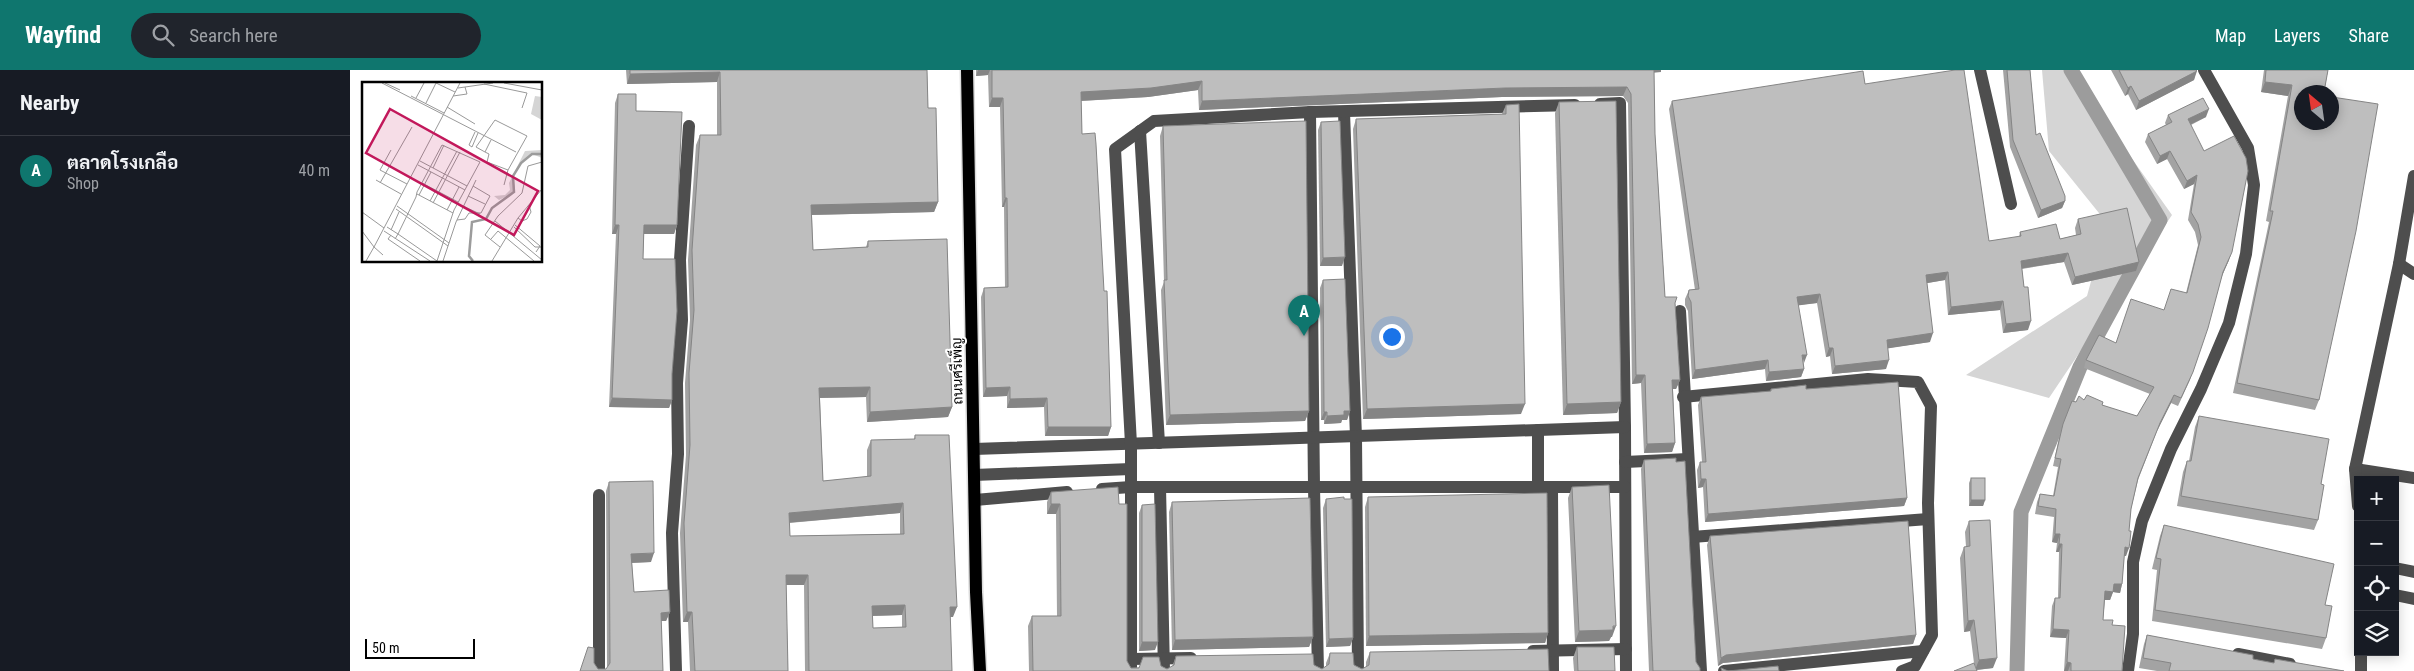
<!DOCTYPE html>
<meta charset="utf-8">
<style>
body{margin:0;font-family:"Roboto Condensed",Sarabun,sans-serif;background:#20242c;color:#f1f3f6}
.controls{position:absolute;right:15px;bottom:15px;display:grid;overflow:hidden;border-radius:0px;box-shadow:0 2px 12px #0003}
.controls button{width:45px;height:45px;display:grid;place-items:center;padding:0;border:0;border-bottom:1px solid #363941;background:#171b24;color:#f1f3f6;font:25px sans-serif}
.compass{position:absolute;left:1944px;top:15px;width:45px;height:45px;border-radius:50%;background:#171b24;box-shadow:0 2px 12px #0003;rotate:331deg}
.scale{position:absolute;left:15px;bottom:12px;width:110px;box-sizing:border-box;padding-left:5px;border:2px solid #000;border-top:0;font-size:14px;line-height:18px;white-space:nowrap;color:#000;-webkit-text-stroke:4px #fff;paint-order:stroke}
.you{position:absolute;left:1041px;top:266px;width:18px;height:18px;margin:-12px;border:4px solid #fff;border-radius:50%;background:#1a73e8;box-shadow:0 0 0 8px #1a73e833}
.badge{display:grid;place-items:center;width:32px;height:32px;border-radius:50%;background:#0f766e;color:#fff;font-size:16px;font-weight:700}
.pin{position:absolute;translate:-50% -41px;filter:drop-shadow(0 1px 2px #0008)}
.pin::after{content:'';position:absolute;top:26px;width:18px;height:15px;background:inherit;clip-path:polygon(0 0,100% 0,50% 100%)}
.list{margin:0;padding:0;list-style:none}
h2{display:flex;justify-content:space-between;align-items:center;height:65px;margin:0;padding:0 20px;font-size:21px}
h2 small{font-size:16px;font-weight:400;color:#9ea1a6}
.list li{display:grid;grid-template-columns:32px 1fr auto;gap:15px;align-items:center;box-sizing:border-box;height:70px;padding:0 20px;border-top:1px solid #363941}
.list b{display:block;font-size:19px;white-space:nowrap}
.list p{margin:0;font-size:16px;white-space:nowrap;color:#9ea1a6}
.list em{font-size:16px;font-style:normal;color:#9ea1a6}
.icon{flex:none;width:28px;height:28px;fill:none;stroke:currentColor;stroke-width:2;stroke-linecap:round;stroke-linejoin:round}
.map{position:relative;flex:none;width:2064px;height:601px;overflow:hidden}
header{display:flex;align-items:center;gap:30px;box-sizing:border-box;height:70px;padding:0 25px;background:#0f766e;color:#fff}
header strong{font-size:24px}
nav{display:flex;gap:28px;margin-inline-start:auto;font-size:18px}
.search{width:350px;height:45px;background:#20242c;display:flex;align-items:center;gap:12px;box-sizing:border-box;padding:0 18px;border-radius:28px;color:#9ea1a6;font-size:19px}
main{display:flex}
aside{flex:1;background:#171b24}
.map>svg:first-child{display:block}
.green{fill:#d5d5d5}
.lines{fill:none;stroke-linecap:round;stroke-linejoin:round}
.canal{stroke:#9c9c9c;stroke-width:15}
.major-casing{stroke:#dbdbdb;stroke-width:15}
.minor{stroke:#4e4e4e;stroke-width:12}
.major{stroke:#000;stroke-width:12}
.wall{fill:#a3a3a3;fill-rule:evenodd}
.shaded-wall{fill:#858585}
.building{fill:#bebebe;stroke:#858585;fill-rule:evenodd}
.labels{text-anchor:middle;stroke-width:4;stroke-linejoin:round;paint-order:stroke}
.street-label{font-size:14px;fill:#000;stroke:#fff}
.inset-river{fill:none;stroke:#9c9c9c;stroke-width:2.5}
.inset-road{fill:none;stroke:#999;stroke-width:1}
.view{fill:#c2185b;fill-opacity:0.15;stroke:#c2185b;stroke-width:2.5}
.inset-edge{fill:none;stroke:#000;stroke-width:2.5}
</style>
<header>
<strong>Wayfind</strong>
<div class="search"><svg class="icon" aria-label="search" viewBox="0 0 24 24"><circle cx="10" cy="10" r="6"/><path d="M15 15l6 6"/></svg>Search here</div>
<nav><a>Map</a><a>Layers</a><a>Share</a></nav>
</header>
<main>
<aside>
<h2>Nearby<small></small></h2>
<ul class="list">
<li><span class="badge">A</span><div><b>ตลาดโรงเกลือ</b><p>Shop</p></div><em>40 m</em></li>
</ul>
</aside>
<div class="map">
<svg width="2064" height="601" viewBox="0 0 2064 601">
<rect width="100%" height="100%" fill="#fff"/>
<path class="green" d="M1692,0h27l103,145 -123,183 -83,-23 121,-79 20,-73 -58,-72z"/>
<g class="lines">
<path class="canal" d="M1667,601l4,-159 59,-145 80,-147 -89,-150"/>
<g class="major-casing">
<path id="major" d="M617,0l9,522 4,79"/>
</g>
<g class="minor">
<path d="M1630,0l31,134"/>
<path d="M1250,34l20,-1 5,324 1,244"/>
<path d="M960,42l4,375 4,184"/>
<path d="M994,42l12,325 2,234"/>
<path d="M790,61l19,312"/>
<path d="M2049,194l15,10"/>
<path d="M1330,241l21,360"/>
<path d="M1333,327l185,-18 50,3 13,24 -3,97 4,132 -17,31 -13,5"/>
<path d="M624,379l651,-22"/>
<path d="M1275,392l63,-3"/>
<path d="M2005,399l59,9"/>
<path d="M624,405l157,-6"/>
<path d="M810,417l4,184"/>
<path d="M1188,417v-57"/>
<path d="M1202,417l1,184"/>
<path d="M752,419l29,-2h494"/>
<path d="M625,430l92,-8"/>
<path d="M2008,436l-3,-37 44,-205 15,-88"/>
<path d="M1342,467l236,-18"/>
<path d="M2045,498l19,4"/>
<path d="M2045,525l19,4"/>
<path d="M1183,581l93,-2"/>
<path d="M1888,584l52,10"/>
<path d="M781,589l60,-1"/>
<path d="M249,601v-176"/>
<path d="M326,601l-4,-138 6,-79 -1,-71 5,-63 -2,-60 9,-134"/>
<path d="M781,601v-227l-16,-295 39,-28 156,-9 265,-7"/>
<path d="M1374,601l199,-20"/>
<path d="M1778,601l5,-37v-72l9,-41 29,-72 30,-60 28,-66 17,-69 8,-69 -6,-37 -44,-78"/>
<path d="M2011,601v-19"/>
</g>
<use href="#major" class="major"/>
</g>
<g class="wall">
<path d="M276,0h301l1,38 10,94 -4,10 -122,3 1,35 53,-3 2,-6 84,166 -4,10 -81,5 -1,-25 -46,1 3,83 44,-4v-27l4,-10 43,-1 1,-4 38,182h-3l2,54h-147l-1,-86h-18l2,86h-98l-2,-49h-5l-3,-89 6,-78 -1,-72 5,-63 -2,-60 8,-115 4,-10h17v-53l-90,2zM550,443v21l-110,2 -1,-13zM552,545v12l-29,1v-12z"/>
<path d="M626,0h685v2h-7l1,62 10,163 10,6 5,77 -4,9h-3l2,54 -3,9 -28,1 -3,-70 -9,1 -4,-281 -5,-7 -121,1 -303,13 -1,-20 -50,7 -67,4 1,33 29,293 -3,9h-63l-1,-29 -37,1v-12l-24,1 -2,-100 3,-9 21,-1 -1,-80h-2l-2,-100h-11l-1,-32 -12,1z"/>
<path d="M1653,0h27l6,65 29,66 -3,7 -24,10 -28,-71z"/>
<path d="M1761,0h85l-2,10 -58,30 -8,-16 -3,2z"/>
<path d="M1914,0h64l-4,22 -5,308 -4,10 -82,-17 36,-171 -3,-1 22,-125 -27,-4z"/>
<path d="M1515,14l124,157 30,-4 1,-5 40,7 16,-4 -1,-7 3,-9 58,52 -64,14 -8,-23 -42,7 6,61 -25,3 -3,-23 -52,5 -3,-35 -18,3 3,59 -42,6 -2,21 -54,5 -2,-18 -4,1 -9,-54 -19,2 6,64 -3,8 -35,4 -1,-12 -73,10 -4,-68 -3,-6v-6l4,-9h6l-26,-181 3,-8z"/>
<path d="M268,24l18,17 41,114 -3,9h-30l-1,25 29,115v26l-3,8 -60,-1 7,-173h-4l3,-131z"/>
<path d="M1209,32l62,300 -4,11 -54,2 -8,-302z"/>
<path d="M1156,35l15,309 -158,5 -10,-290 3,-10 146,-5z"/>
<path d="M1818,45l38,2 -15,8 38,135 -7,16 -32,104 -12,26 -7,-3 -14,28 -19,49 -7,29 -5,47h-2l-2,28 -2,9 -7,-1 -3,8h-5l-2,20 9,5 10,46h-58l2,-33 -16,-1 2,-31 3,-8h3l1,-46h-3l1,-9 -5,-1 2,-25 -19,-3 2,-12 3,-8 13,2 5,-29 -5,-1 7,-33 12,-32 4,1 8,-2 53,16 13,-22 -66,-26 2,-8 30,-17 48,-33 22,-17 12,-48 -3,-13 -7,-12 6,-36 -10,5 -17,-30 -10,5 -12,-22 3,-8 18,-9 -1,-2z"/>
<path d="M971,52l21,144h-22l-2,-136z"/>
<path d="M813,56l146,285 -4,10 -139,4 -5,-135 3,-8 -4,-146z"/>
<path d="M973,210l27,131 -3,9h-5l-1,3 -17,1v-4h-3l-1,-132z"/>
<path d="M1421,319h35l101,109 -3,8 -199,16 -2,-35 -5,1 -1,-18 3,-8h2l-4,-57 3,-8 69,-5z"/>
<path d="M1849,346l122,68 -3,36 -4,10 -137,-24 6,-34 4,-11h2l6,-34z"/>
<path d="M1294,390l52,202 4,9h-51l-8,-202z"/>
<path d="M1621,408l14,22 -2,6h-14v-23z"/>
<path d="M259,412l42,80 -19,1 2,29 36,20 -4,9h-5l2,50h-83l14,-8 4,6h8l1,-1 -1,-177z"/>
<path d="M1222,417l40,150h-1l-2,4 -34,1 -7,-144z"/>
<path d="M701,422l68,12 8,157 4,7 30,-2 6,3 5,-2 4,-11 138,9 8,4 4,-2v-4l4,-10 32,16 4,-2v-5l4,-10 179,19h-520l-1,-45 4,-10h25l-1,-102h-9v-12z"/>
<path d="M1018,427l180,136 -3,10 -179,3 -1,-139z"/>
<path d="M976,429l27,139 -3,8 -24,1 -3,-139z"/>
<path d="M822,432l141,135 -4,10 -137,3 -3,-138z"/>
<path d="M792,435l13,145 -16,1v-138z"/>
<path d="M1619,451l24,147 -16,2 -3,-7 -4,-32 -6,1 -4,-74 4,-11h2l-1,-15z"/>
<path d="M1814,455l161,80 1,33 -4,11 -170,-28 5,-51 -5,-1 8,-33z"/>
<path d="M1360,466l206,99 -3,9 -190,19 -5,3 -11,-121z"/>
<path d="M1797,565l106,24 21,4 1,-4 69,12h-187l-18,-3 5,-24z"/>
<path d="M1227,577l38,24h-41l-1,-13z"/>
</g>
<g class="shaded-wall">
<path d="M628,0h12l-2,5 -12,1z"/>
<path d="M1302,0h9v2l-10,1z"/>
<path d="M1847,1l-3,9 -58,30 3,-9z"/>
<path d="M370,2l-3,10 -90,2 3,-10z"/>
<path d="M852,11l-4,9 -50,7 -70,4 3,-9z"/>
<path d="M1915,12l27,3 -4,11 -27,-4z"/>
<path d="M1781,16l-3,8 -3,2 3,-8z"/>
<path d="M1277,17l-4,9 -121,1 -303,13 3,-9 303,-13z"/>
<path d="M642,28h11l-3,9h-11z"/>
<path d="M1859,39l-3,8 -21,10 3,-8z"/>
<path d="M1820,81l-3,8 -10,5 3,-8z"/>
<path d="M1847,105l-3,9 -10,5 3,-8z"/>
<path d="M655,128h2l-3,9h-2z"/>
<path d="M1715,131l-3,7 -24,10 3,-8z"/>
<path d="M588,132l-4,10 -126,3 3,-10z"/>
<path d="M265,155h4l-3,9h-4z"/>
<path d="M294,155h33l-3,9h-33z"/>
<path d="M1882,182l-3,8 -9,20 3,-8z"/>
<path d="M1718,183l-4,9 -46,7 3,-8z"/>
<path d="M995,187l-3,9h-22l3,-8z"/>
<path d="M1789,192l-3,9 -64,14 3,-8z"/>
<path d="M1598,202l-3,8 -23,4 4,-9z"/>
<path d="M1470,224l-3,9 -23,3 3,-9z"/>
<path d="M1653,231l-3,9 -52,5 3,-8z"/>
<path d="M1681,251l-3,9 -25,3 3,-9z"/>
<path d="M1583,263l-3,9 -46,7 3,-9z"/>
<path d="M1479,278h4l-3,8 -4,1z"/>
<path d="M1452,285h5l-3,8z"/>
<path d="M1418,290l-3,9 -73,10 3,-9z"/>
<path d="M1539,290l-3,9 -54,5 3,-8z"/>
<path d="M1454,299l-3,8 -35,4 3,-9z"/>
<path d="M1286,305h9l-4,8 -9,1z"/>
<path d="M1322,310h8l-4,9h-7z"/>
<path d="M520,317l-4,10 -50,1 3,-10z"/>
<path d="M660,317l-3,9 -24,1 3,-9z"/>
<path d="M1824,325l-3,8 -14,28 3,-8z"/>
<path d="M262,328l60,2 -3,8 -60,-1z"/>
<path d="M697,328l-3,9 -37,1 3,-9z"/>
<path d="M1271,332l-4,11 -54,2 4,-11z"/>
<path d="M1175,334l-4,10 -158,5 4,-10z"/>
<path d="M602,337l-4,10 -81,5 3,-10z"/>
<path d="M959,341l-4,10 -139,4 4,-10z"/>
<path d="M994,341h6l-3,9h-5l-1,3 -17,1 3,-8z"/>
<path d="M974,342h3l-3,8h-3z"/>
<path d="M698,357h63l-3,9h-63z"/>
<path d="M1325,373l-3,9 -28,1 3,-9z"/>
<path d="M1351,409h5l-3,8 -5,1z"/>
<path d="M1557,428l-3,8 -199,16 3,-8z"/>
<path d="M1621,430h14l-2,6h-14z"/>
<path d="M553,433l-3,10 -115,10 4,-10z"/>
<path d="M701,434h9l-4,10h-9z"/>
<path d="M1705,464h5l-3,9 -5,-1z"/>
<path d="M1709,474h3l-3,8h-3z"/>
<path d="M1775,477l4,1 -3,8h-4z"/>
<path d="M304,483l-3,9 -23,1 3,-9z"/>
<path d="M436,505h22l-4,10h-22z"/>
<path d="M1764,514h8l-2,9 -7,-1 -3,8h-8l3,-9z"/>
<path d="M555,535l-3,10 -33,1 3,-10z"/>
<path d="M600,537h7l-4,10h-7z"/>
<path d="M320,542l-4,9h-9l4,-8z"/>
<path d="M337,542h5l-4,10h-5z"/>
<path d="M1624,550l-4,11 -6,1 4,-11z"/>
<path d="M1266,556l-4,11h-1l-2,4 -34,1 4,-11z"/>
<path d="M1703,559l16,1 -3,8 -16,-1z"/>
<path d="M1198,563l-3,10 -179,3 3,-10z"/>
<path d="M1566,565l-3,9 -190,19 -5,3 3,-8 5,-3z"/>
<path d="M963,567l-4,10 -137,3 3,-10z"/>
<path d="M1003,568l-3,8 -24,1 3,-8z"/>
<path d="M792,572h16l-3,8 -16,1z"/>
<path d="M1647,588l-4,10 -18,2 4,-10z"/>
<path d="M1717,592l4,1 -3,8h-4z"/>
</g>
<g class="building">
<path d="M280,0h297l1,38h8l2,94 -127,3 2,45 55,-3v-6l79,-2 5,168 -82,5v-25l-51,1 4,93 48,-5v-36l44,-1v-4h34l8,172h-7l2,64h-143l-1,-96h-22l2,96h-93l-3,-59h-5l-3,-89 6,-78 -1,-72 5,-63 -2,-60 8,-115h21l-1,-63 -90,2zM553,433l1,31 -114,2 -1,-23zM555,535l1,22 -33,1 -1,-22z"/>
<path d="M642,0h662l1,64 10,163h12l-2,6 5,77h-8l3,63 -28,1 -2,-69h-9l-5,-281 -4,-7 -122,1 -303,13v-20l-51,7 -70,4 1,42 13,-1 1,11 8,147h3l4,136h-63l-1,-29 -37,1v-12l-24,1 -2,-100 24,-1 -1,-89h-2l-2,-100h-11z"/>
<path d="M1605,0h9l25,171 32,-5 -1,-4 36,-8 4,15 21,-5 -3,-15 49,-11 12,54 -64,15 -7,-24 -47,8 3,26h4l3,34 -25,3 -3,-23 -52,6 -3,-35 -22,3 7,58 -46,7 2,20 -54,6 -2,-18h-4l-9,-54 -23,3 10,58h-5l2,14 -35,3 -1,-12 -73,10 -4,-68 -3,-6 1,-6 10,-1 -27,-188 191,-30 2,13z"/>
<path d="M1657,0h23l6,65 4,-2 25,63v5l-24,9 -28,-70z"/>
<path d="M1769,0h77l1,1 -58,30 -8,-15 -3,2z"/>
<path d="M1916,0h62l-4,22h-22v30h30v-25l46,7 -22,127 -37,169 -82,-17 36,-172h-3l22,-126 -27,-3z"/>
<path d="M268,24h18v17l46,1 -5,113h-33l-1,34h32l2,52 -5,63v26l-60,-2 7,-173h-4z"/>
<path d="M1853,28l6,11 -21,10 16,32 30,-15 12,22 2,13 -16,81 -9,20 -15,56 -15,44 -12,26 -7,-3 -14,28 -22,55 -7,31 -2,22h2l-1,10 -1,7 -4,-1 -3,37h-8l-1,8 -8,-1 -2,29h10l-1,5 13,1 -3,45h-51v-8l-4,-1 2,-32 -16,-1 2,-31h5l2,-54h-3l1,-10h-5l1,-25 -18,-3 2,-12 14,2 7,-37 -6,-1 8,-34 9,-23 4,1 3,-6 5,4 3,-5 16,7 -1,3 35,11 17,-29 -68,-27 13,-25 17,8 15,-44 33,11 7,-21 16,4 14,-56 -3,-13 -7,-12 6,-37 -10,6 -17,-30 -10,5 -12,-22 24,-12 -4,-7z"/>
<path d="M1266,31l5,301 -54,2 -8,-302z"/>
<path d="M1169,34l6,300 -158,5 -11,-290 150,-5v-9z"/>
<path d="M956,51l3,290 -139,4 -6,-135h3l-4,-154z"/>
<path d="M990,51l5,136 -22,1 -2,-136z"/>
<path d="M995,209l5,132h-6v4l-17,1v-4h-3l-1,-132z"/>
<path d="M1548,312l9,116 -199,16 -2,-35h-5l-1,-17h6l-5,-65 70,-6v-2l35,-4v4z"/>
<path d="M1849,346l130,23 -8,45 3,1 -6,35 -137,-24 6,-35h4z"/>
<path d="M1326,388v4l9,-1 11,201 4,6v3h-47l-9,-211z"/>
<rect x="1621" y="408" width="14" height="22"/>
<path d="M303,411l1,72 -23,1 3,38 35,-2 1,22 -9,1 2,58h-83l8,-24 6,1v15l4,6h8l4,-6 -1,-181z"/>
<path d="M1259,415l7,141h-3v4l-34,1 -7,-144z"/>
<path d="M768,417l1,17h8v157l4,7h8l4,-11h16l2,9 6,3 7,-4 2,-9 137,-2 1,11 8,4 7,-5 1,-11h23l1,12 8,4 7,-4 1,-13 178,-3 1,22h-516l-1,-55h29l-1,-112h-9v-12z"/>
<path d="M1197,423l1,140 -179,3 -1,-139z"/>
<path d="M994,427v2h8l1,139 -24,1 -3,-140z"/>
<path d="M960,428l3,139 -138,3 -3,-138z"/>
<path d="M805,434l3,138h-16v-137z"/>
<path d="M1640,450l7,138 -18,2 -5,-40 -6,1 -4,-74 6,-1 -1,-25z"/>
<path d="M1558,451l8,114 -190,20 -5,3 -11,-122z"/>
<path d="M1814,455l170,39 -9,41 7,1 -6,32 -171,-28 6,-51 -5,-1z"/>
<path d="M1797,565l106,20v4l21,4 1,-4 69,12h-175l2,-8 -28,-5z"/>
<path d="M1227,577h37l1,24h-37z"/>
<path d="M1624,593l3,8h-23z"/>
<path d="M1428,596l1,5h-57l-1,-3 7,3z"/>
</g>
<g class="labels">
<g class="street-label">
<text transform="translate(607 301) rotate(-91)" y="5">ถนนศรีเพ็ญ</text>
</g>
</g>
<g transform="translate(12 12)">
<rect width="180" height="180" fill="#fff"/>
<path d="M173,14l7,1v23l-11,-6zM180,68v8l-10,-4 -11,9 -8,13 2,16 -16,8 -5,-4 11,-1 5,-5 -1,-7 16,-32z" fill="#d5d5d5"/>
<path class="inset-river" d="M111,179l-4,-5 3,-34 14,-3 6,-11 22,-16 -1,-16 8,-13 11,-9h10"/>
<path class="inset-road" d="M20,1l134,69M23,1l15,7M74,1l19,9M142,1l38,7M122,2l43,9 -5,15M96,6l35,-5M49,14l33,17M91,14l14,-2 -2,-7M54,16l8,-15M64,21l10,-20M85,25l28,17M113,50l-6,13 3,2 6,-14M114,65l19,-27 32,16 -19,34 -21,-8 2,-8 -4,-2M114,65l9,5 6,-12M29,68l-11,20 27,14M58,79l47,25M56,83l47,25M71,86l11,-23M14,98l25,14M18,101l32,-56M60,101l36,19M142,103l4,-15M55,112l36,19M57,113l12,-23M106,114l17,8M68,119l27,-50M71,121l27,-51M35,124l52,37M101,124l17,8M34,127l52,37M85,128l12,-23M0,130l22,16M156,136l4,3 5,-2 4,-7 -2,-7M95,138l8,-1 4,-6h12l9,-17 -17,-10M133,139l47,39M153,143l25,21 -4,6M25,145l11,7 39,27 17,-51 26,-48 -38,-17 -25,47 -1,5 -18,37 -3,5M152,145l21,20h7M29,148l8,-18M0,149l12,16 86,-164M22,149l46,30M29,153l-3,4 32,22M129,157l7,-8 36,30M138,165l-15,-12 13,-19 24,-23 6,-27 14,-4M4,179l8,-14 9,8M81,179l13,-39 20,-42M130,179l26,-43 24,-29"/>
<path class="view" d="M28,27l148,82 -24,44 -148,-82z"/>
<rect width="180" height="180" class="inset-edge"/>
</g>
</svg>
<div class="controls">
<button>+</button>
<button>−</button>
<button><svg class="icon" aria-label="locate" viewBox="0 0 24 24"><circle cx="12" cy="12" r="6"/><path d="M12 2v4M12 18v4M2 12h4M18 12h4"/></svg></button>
<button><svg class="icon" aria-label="layers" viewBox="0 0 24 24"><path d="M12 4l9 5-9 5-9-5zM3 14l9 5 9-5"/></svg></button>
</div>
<svg class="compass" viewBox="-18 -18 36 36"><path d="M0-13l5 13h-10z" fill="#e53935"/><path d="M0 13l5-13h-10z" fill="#9ea1a6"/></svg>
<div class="scale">50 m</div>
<div class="you"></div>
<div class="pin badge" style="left:954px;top:266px">A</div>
</div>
</main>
